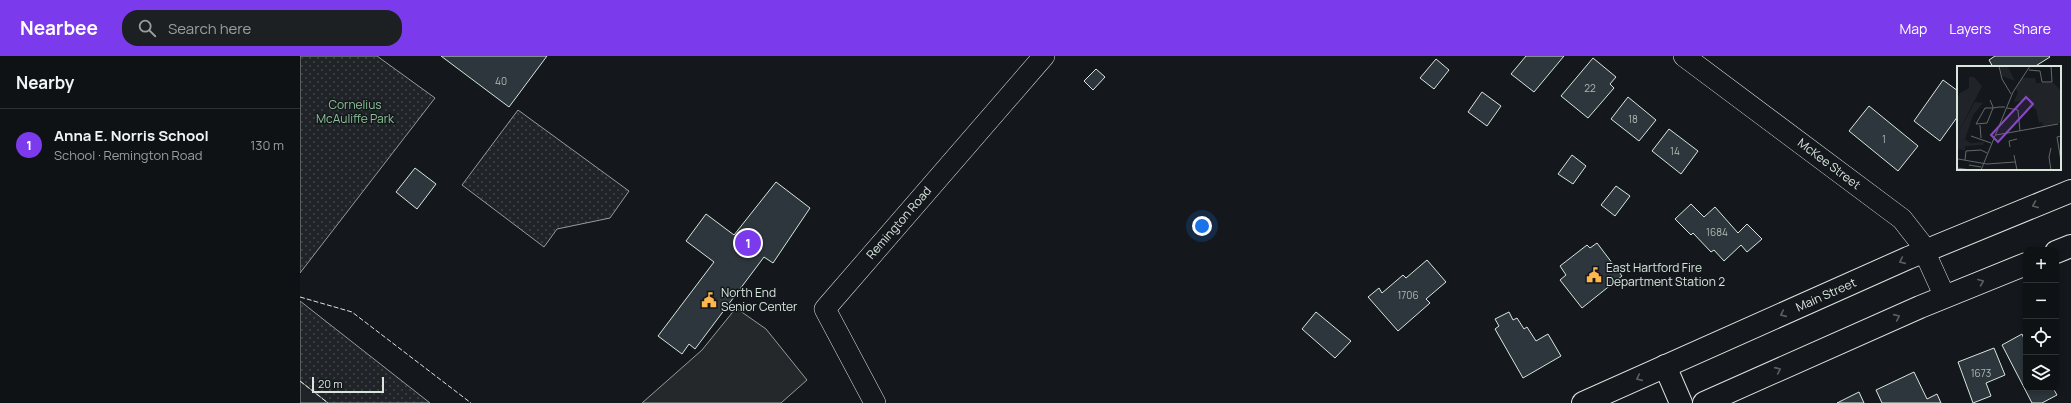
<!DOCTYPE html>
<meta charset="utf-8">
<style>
body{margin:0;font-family:Manrope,sans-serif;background:#1d2022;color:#f1f3f6}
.controls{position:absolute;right:12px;bottom:12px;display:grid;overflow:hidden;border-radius:8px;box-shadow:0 2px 6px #0003}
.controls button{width:36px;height:36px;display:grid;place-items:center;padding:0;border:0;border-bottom:1px solid #2f3234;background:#0f1215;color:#f1f3f6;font:20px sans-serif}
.scale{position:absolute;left:12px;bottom:10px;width:72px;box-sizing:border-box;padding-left:4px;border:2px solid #d8e6dc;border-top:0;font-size:11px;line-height:14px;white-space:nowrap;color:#d8e6dc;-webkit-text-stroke:3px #14181c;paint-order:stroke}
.you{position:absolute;left:902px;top:170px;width:14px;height:14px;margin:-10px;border:3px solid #fff;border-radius:50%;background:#1a73e8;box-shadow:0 0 0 6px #1a73e833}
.badge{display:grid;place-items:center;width:26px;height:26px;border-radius:50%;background:#7c3aed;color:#fff;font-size:13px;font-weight:700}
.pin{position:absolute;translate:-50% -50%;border:2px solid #fff;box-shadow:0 1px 4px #0006}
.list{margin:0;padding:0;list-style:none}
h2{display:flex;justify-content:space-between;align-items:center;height:52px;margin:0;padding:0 16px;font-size:17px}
h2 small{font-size:13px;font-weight:400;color:#9b9ea0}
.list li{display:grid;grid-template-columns:26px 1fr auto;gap:12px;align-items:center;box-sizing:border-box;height:72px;padding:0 16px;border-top:1px solid #2f3234}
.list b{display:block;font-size:15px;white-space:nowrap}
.list p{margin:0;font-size:13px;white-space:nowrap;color:#9b9ea0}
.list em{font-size:13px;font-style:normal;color:#9b9ea0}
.icon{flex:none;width:22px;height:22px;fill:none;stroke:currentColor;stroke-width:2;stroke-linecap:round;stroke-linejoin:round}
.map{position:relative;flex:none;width:1771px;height:347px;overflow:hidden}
header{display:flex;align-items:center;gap:24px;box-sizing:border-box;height:56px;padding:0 20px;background:#7c3aed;color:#fff}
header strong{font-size:19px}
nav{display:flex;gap:22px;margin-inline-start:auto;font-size:14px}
.search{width:280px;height:36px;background:#1d2022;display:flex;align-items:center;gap:10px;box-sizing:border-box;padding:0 14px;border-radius:16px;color:#9b9ea0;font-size:15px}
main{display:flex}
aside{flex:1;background:#0f1215}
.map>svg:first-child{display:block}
.park{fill:url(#park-dots);stroke:#939e99}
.pitch{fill:#202428;stroke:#939e99}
.parking{fill:#24282b;stroke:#939e99}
.building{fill:#2c363c;stroke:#d8e6dc}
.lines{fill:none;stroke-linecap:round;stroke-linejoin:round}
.street-casing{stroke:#d8e6dc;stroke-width:22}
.highway-casing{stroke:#d8e6dc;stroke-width:24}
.street{stroke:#14181c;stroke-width:21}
.highway{stroke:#14181c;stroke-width:22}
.fence{stroke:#d8e6dc;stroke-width:1;stroke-dasharray:5 2;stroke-linecap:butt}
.oneway{stroke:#59605f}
.labels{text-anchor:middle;stroke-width:3;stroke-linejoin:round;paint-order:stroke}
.number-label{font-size:10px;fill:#adbab4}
.park-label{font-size:12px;fill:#8ac095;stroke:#14181c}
.street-label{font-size:12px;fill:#d8e6dc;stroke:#14181c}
.poi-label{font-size:12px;fill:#d8e6dc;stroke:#14181c;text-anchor:start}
.inset-road{fill:none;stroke:#626a69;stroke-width:1}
.view{fill:#8948c3;fill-opacity:0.15;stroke:#8948c3;stroke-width:2}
.inset-edge{fill:none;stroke:#d8e6dc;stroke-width:2}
</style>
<header>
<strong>Nearbee</strong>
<div class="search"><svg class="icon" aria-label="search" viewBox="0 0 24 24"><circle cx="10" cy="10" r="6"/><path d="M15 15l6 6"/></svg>Search here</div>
<nav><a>Map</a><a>Layers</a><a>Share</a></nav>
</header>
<main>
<aside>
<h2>Nearby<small></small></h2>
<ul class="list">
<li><span class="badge">1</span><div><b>Anna E. Norris School</b><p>School · Remington Road</p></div><em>130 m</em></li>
</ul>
</aside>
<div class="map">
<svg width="1771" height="347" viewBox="0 0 1771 347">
<defs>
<pattern id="park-dots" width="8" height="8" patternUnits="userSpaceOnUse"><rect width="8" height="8" fill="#202428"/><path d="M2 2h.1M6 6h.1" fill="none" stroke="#404447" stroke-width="1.8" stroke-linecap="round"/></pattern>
</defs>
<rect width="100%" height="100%" fill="#14181c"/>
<g class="park">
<path d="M0,0h77l58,42 -135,175z"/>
<path d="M218,54l111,81 -19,27 -53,11 -13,18 -82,-62z"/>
<path d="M0,245l130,102h-130z"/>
</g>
<path class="pitch" d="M0,325l28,22h-28z"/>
<path class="parking" d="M436,252l30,21 41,51 -26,23h-139l60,-53z"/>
<g class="building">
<path d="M141,0h106l-38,51z"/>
<path d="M1226,0h38l-30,36 -23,-18z"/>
<path d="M1695,0h54l1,1 -16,10h-41l-4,-7z"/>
<path d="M1293,2l23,19 -6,7 4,4 -26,30 -27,-22z"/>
<path d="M1136,3l13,11 -15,19 -14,-11z"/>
<path d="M796,13l9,8 -12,13 -9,-9z"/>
<path d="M1643,24l15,11v25l-18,25 -26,-20z"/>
<path d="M1182,36l19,14 -14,20 -19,-14z"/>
<path d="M1328,41l28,23 -17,21 -28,-22z"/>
<path d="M1569,50l49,40 -20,25 -49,-40z"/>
<path d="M1369,73l29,22 -17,23 -29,-23z"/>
<path d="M1272,99l14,11 -13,18 -15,-10z"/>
<path d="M115,112l21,16 -19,25 -21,-17z"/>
<path d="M476,126l34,26 -37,55 -9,-6 -69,92 -6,-5 -7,10 -24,-18 56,-74 -28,-21 20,-27 28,21z"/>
<path d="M1316,130l14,10 -15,20 -14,-11z"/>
<path d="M1391,148l13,13 11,-10 23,26 9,-9 15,15 -15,13 -6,-7 -17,16 -10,-11 -3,2 -18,-19 -2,2 -16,-16z"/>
<path d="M1297,187l25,33 -40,32 -22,-28 6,-5 -6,-9 27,-21 3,3z"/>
<path d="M1127,204l19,22 -20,17 4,4 -32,28 -30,-34 11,-9 3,5 21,-18 3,3z"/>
<path d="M1016,256l35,29 -16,17 -33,-29z"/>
<path d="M1209,256l4,8 4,-2 7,11 3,-2 9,14 12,-7 13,22 -38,22 -28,-49 4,-3 -4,-7z"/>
<path d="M1722,278l2,5 2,-1v50h27l4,7 -15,8h-10l-30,-58z"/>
<path d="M1694,292l11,27 -19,8 5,13 -18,7 -15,-41z"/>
<path d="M1614,316l13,27 10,-5 4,9h-59l-6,-13z"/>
<path d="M1559,336l5,11h-27z"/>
</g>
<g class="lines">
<g class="street-casing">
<g id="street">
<path d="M1384,0l218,163 18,23 25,55"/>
<path d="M575,347l-50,-94 219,-253"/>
</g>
</g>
<g class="highway-casing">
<g id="highway">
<path d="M1756,196l15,-6"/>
<path d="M1365,310l16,37"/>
<path d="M1283,347l325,-145 163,-67"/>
<path d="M1404,347l216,-96 106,-43"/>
</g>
</g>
<use href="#street" class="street"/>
<use href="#highway" class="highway"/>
<g class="fence">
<path d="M0,241l52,15 119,91"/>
<path d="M0,325l28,22"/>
</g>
</g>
<defs><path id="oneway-chevron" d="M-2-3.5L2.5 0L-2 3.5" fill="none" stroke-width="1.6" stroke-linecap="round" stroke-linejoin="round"/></defs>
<g class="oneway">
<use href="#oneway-chevron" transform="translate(1735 149) rotate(158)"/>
<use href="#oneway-chevron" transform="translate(1602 205) rotate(156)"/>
<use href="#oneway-chevron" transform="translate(1681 226) rotate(-22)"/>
<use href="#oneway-chevron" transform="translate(1483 258) rotate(156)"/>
<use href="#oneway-chevron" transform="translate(1597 261) rotate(-24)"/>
<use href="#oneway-chevron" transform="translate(1478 314) rotate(-24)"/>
<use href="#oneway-chevron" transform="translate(1339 322) rotate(156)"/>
</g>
<defs>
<g id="civic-bare" transform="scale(1.2)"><path d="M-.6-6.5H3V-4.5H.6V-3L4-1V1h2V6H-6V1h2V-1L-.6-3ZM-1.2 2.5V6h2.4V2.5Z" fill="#ffb74d" stroke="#14181c" stroke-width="2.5" paint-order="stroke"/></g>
</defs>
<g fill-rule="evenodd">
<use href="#civic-bare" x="1294" y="219"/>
<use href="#civic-bare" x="409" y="244"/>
</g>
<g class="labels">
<g class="number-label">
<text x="201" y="29">40</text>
<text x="1290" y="36">22</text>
<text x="1333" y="67">18</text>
<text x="1584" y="87">1</text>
<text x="1375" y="99">14</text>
<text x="1417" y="180">1684</text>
<text x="1108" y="243">1706</text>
<text x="1681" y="321">1673</text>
</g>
<g class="park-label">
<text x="55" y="53">Cornelius<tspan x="55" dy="14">McAuliffe Park</tspan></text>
</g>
<g class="street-label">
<text transform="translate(1529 108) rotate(37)" y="4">McKee Street</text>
<text transform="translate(599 167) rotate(-49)" y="4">Remington Road</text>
<text transform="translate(1526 239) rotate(-24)" y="4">Main Street</text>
</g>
<g class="poi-label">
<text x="1306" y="216">East Hartford Fire<tspan x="1306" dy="14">Department Station 2</tspan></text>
<text x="421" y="241">North End<tspan x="421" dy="14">Senior Center</tspan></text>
</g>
</g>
<g transform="translate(1657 10)">
<rect width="104" height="104" fill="#14181c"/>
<path d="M8,73l5,4 14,-1 -1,3 -18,1v4l-8,-1v-9z" fill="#202428"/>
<path d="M43,0l8,1 7,14 -13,-5zM18,36l8,1 -10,12 -8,24 -8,1v-5z" fill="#202428"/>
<path d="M12,11h5l8,9 -25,49v-36l3,-6 9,-5z" fill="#202428"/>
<path d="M65,12h13l1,5h18l7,8 -1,32 -17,3 -1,-4 -3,1 -3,-14 -6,-3 -1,-6 -15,2 4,-10 -2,-3z" fill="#202428"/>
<path d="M63 26a7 7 0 1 1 14 0a7 7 0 1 1-14 0ZM96,37h8v11h-11l-1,-7h4z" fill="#202428"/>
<path class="inset-road" d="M42,0l3,13 9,15M72,4l11,1 2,11h10l-1,-16M33,34l3,7v1l-6,15 -11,1 9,-16h8l6,-1h6M50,42l11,2 2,21M23,59l1,13M39,69l62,-11M14,70l20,7M104,70l-4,1 4,24M53,81l-1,-6 8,-2M57,89l3,15M1,93l29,5 28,-2M8,94l1,-9 15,-1 6,3M12,99l12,2M0,102l14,2M24,104l32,-78 17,-26M94,104l-2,-13 2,-9"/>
<path class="view" d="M69,31l7,7 -35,38 -7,-7z"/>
<rect width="104" height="104" class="inset-edge"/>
</g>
</svg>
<div class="controls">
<button>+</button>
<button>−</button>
<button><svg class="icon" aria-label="locate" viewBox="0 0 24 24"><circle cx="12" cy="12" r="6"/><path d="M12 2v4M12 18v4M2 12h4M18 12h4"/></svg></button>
<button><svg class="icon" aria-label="layers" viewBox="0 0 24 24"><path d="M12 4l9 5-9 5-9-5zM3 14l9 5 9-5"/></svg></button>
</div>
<div class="scale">20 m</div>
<div class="you"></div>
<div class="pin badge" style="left:448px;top:187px">1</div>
</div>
</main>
